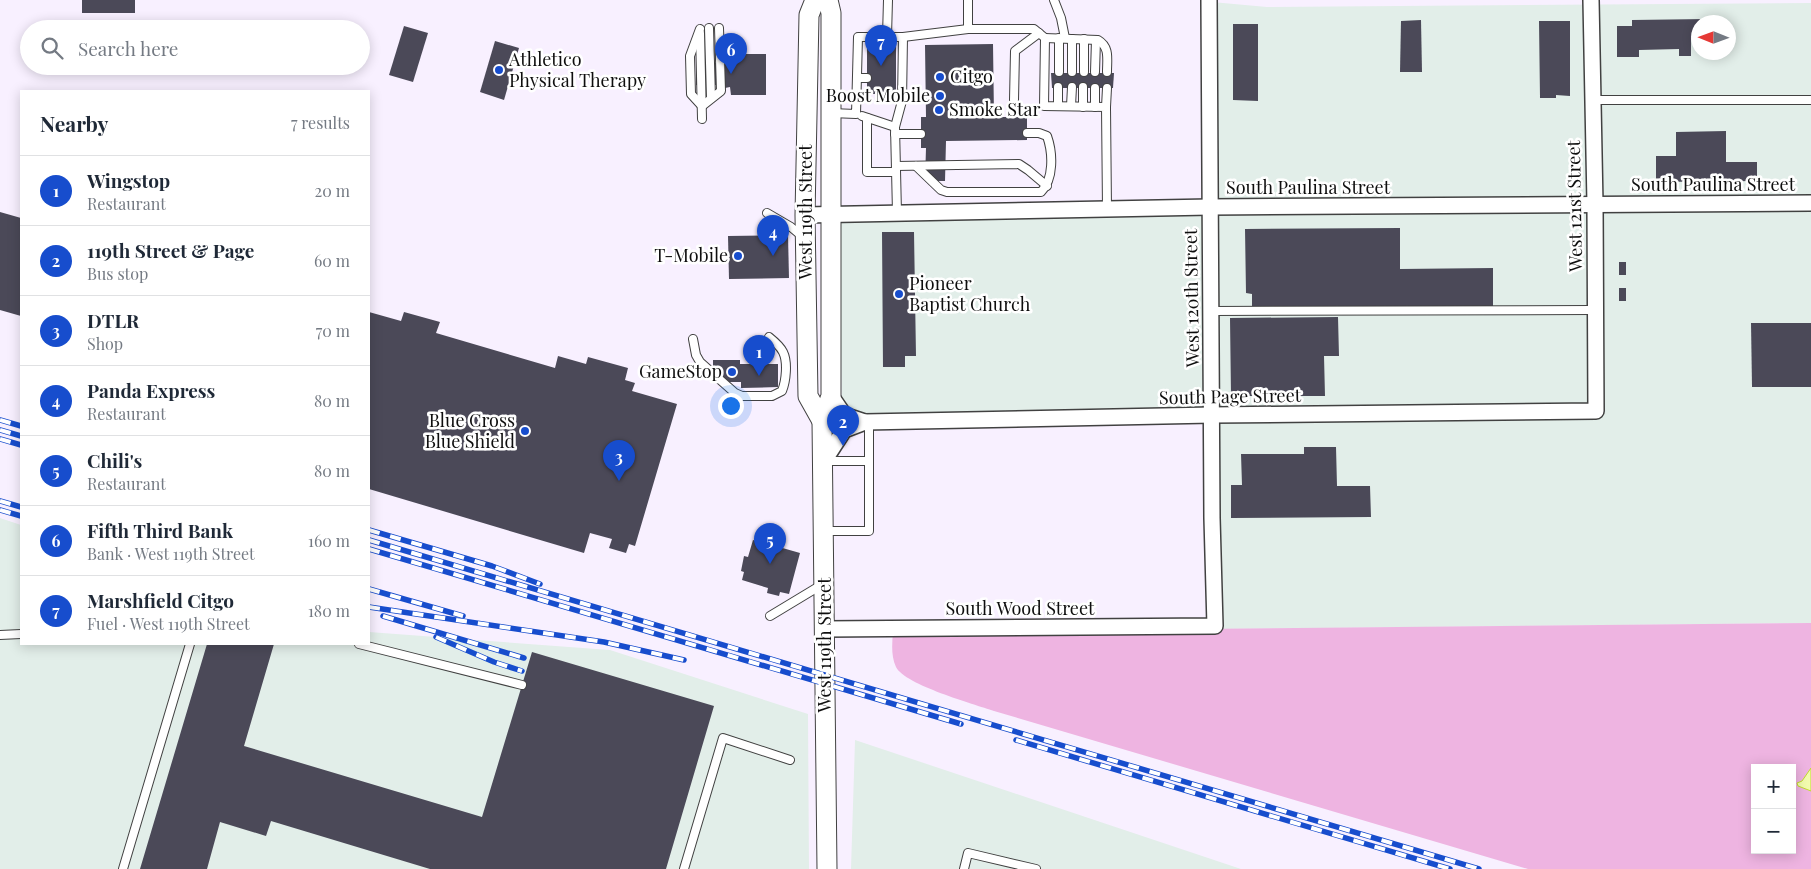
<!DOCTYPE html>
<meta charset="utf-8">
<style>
body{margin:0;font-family:"Playfair Display",serif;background:#f2f2f3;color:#1f2937}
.controls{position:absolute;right:15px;bottom:15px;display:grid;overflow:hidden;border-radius:0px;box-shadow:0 2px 12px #0003}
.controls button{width:45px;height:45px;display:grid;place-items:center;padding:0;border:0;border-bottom:1px solid #e0e1e3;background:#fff;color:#1f2937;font:25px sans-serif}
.compass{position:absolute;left:1691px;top:15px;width:45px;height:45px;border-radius:50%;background:#fff;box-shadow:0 2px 12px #0003;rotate:271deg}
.you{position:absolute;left:730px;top:405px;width:18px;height:18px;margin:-12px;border:4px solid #fff;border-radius:50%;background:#1a73e8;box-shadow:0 0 0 8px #1a73e833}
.badge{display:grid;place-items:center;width:32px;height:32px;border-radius:50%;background:#174dcd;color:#fff;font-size:16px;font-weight:700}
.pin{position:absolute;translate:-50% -41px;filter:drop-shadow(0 1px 2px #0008)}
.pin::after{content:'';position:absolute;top:26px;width:18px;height:15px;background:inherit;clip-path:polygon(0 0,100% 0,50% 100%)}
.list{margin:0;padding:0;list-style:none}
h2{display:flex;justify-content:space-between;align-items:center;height:65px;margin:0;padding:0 20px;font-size:21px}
h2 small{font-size:16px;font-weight:400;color:#747a83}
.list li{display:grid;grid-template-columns:32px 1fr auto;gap:15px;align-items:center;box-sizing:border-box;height:70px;padding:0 20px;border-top:1px solid #e0e1e3}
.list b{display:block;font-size:19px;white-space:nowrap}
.list p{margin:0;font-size:16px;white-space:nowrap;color:#747a83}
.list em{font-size:16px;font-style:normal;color:#747a83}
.icon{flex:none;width:28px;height:28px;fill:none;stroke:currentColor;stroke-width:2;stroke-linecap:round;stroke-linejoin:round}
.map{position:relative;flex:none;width:1811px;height:869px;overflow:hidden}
.search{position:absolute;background:#fff;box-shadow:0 2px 12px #0003;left:20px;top:20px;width:350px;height:55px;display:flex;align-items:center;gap:12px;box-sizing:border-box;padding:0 18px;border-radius:28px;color:#747a83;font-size:19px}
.panel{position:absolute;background:#fff;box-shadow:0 2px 12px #0003;left:20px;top:90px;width:350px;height:555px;border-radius:0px}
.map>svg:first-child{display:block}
.industrial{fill:#e2eee9;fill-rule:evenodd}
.green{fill:#eeb4e1;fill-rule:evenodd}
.water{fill:#f3fcae;stroke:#c1db2d}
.building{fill:#4b4958}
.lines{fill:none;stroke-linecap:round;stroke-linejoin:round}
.service-casing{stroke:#414141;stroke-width:10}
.minor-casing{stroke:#414141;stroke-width:18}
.tertiary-casing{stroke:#414141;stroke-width:21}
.service{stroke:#fff;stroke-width:8}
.minor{stroke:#fff;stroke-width:15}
.tertiary{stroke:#fff;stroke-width:19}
.rail-casing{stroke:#174dcd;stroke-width:5.5}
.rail{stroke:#fff;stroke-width:4;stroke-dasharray:11;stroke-linecap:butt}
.poi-dot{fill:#174dcd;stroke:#fff;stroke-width:2}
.labels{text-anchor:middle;stroke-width:5;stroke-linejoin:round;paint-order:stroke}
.poi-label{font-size:18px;fill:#0e0e0e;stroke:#fff;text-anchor:start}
.street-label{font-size:18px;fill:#0e0e0e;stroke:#fff}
</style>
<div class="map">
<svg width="1811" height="869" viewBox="0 0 1811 869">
<rect width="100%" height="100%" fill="#f8f0ff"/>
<g class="industrial">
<path d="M1212,2l55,5 544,-4v620l-594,6 -1,-217 -374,6 -3,-205 373,-5zM1698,22h30v30h-30z"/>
<path d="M0,518l21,7v119h348v-12l241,18 198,64 1,155h-809z"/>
<path d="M855,740l386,129h-390z"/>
</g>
<path class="green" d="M1811,623v246h-283l-534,-158c-20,-7 -89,-26 -98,-44 -5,-11 -4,-23 -3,-35zM1755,768h37v82h-37z"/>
<path class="water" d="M1811,768v23l-13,-5 -1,-3 5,-2z"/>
<g class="building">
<rect x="82" y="0" width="53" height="13"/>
<path d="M1706,19v3h-8v16h-7v18h-12v-7l-40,1v7h-22v-31h15v-6z"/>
<path d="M1421,20l1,52h-22l1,-51z"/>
<path d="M1539,21h31v75l-14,-1v3h-16z"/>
<path d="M1233,24h25v77l-25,-1z"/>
<path d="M404,26l24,7 -15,49 -24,-7z"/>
<path d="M495,41l24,7 -15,52 -24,-8z"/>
<path d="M896,42v52h-29v-51z"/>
<path d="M993,44l1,73h33v23l-81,1 -1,40h-20l1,-33h-5v-31h5l-1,-72z"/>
<path d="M731,54h35v41h-35l-1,-8 -5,1v-3h-29v-22h29v-2l6,-1z"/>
<path d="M1051,73h63l-1,15h-61z"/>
<path d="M1726,131v31h31v19l-101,1v-26h20v-24z"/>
<path d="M0,212l21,6v98l-21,-6z"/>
<path d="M1400,228v41l93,-1v38l-241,1v-13l-6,-1 -1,-64z"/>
<path d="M882,232h32l2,124h-11v11h-22z"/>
<path d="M788,235l1,43 -60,1 -1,-43z"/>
<rect x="1619" y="262" width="7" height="13"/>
<rect x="1619" y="288" width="7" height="13"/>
<path d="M369,312l32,9 3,-9 36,10 -4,11 119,35 3,-12 28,8 2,-7 40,11 -3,12 10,3 -3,8 45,13 -42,142 -6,-2 -3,9 -17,-5 3,-9 -22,-6 -6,20 -215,-64z"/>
<path d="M1338,317l1,39h-15l1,40h-94l-1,-78z"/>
<path d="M1751,323h60v64h-59z"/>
<path d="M713,360h27v4h38v23l-37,1v-6h-14l-10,-11h-4z"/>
<path d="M1304,447h32l1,39h33l1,31 -140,1v-33h11l-1,-31h63z"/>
<path d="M768,539l12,3 -1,5 21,6 -11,41 -9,-2 -1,4 -12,-3 1,-5 -26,-8 2,-8 -3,-1 3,-15 4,1 5,-17 14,4z"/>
<path d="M207,644h67l-30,102 238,71 50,-165 182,54 -48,163h-236l-159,-48 -5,15 -46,-14 -13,47h-67z"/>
</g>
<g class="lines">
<g class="service-casing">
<g id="service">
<path d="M1054,0l7,18 4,20"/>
<path d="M709,28l2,70"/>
<path d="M700,29l-10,27 1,38 11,12 19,-15 -2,-63"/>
<path d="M968,29v-29"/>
<path d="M700,33l2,86"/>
<path d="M887,36l1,-36"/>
<path d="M1045,38l53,2c12,7 9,19 9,32"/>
<path d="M1059,72v-34"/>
<path d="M1072,72v-33"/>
<path d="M1084,72v-33"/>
<path d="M1095,72l1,-32"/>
<path d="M857,78h10"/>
<path d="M1014,100l1,-49 24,-18"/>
<path d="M1593,100h218"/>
<path d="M1058,106v-19"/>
<path d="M1071,106l1,-19"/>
<path d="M1083,107v-20"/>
<path d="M1095,107v-19"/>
<path d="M1106,107l1,-19"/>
<path d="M831,113l25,1 2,-77h45l65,-8h66l11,9 -1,68 62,1 1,102"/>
<path d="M862,116l33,11"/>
<path d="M867,118v54h29"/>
<path d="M895,134h26"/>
<path d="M896,166l123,-2 9,6 19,16"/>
<path d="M916,166l25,24 6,2h94c13,-13 12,-39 6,-56l-8,-3h-12"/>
<path d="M767,213l24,14 12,10"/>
<path d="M897,213l-2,-86 7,-26 1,-64"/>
<path d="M1211,311l384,-1"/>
<path d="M693,339l3,16 4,7 35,31 7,3h30l10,-5c4,-10 6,-29 1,-39 -3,-6 -9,-11 -14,-15"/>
<path d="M824,461h45"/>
<path d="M824,531h45v-109"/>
<path d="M770,616l53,-32"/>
<path d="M0,635l21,-1"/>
<path d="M359,644l163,41"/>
<path d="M123,869l67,-225"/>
<path d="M684,869l39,-131 67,22"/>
<path d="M964,869l4,-16 68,16"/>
</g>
</g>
<g class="minor-casing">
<g id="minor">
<path d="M805,215l405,-8 601,-4"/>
<path d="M831,396l13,19 21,7 347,-7 384,-4 -1,-207 -4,-204"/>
<path d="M824,461l20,-31 21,-8"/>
<path d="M825,629l390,-3 -3,-108 -3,-518"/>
</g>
</g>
<g class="tertiary-casing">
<g id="tertiary">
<path d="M815,0l-6,15 -4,200 3,181 14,25"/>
<path d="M827,869l-5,-448 9,-25v-383l-3,-13"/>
</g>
</g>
<use href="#service" class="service"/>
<use href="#minor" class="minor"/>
<use href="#tertiary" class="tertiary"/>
<g class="rail-casing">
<g id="rail">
<path d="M0,420l21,6"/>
<path d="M0,430l21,6"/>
<path d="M0,439l21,6"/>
<path d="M0,501l21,6"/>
<path d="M0,510l21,6"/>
<path d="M369,530l123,36 48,18"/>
<path d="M369,540l1110,329"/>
<path d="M369,549l592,175"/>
<path d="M369,589l94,27"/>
<path d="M369,607l235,35 80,18"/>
<path d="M383,616l141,42"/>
<path d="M436,637l58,25 28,9"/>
<path d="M1016,740l434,129"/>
</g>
</g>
<use href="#rail" class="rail"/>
</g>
<g class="poi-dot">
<circle cx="499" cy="70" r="5"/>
<circle cx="940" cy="77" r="5"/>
<circle cx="940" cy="96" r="5"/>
<circle cx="939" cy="110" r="5"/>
<circle cx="738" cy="256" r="5"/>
<circle cx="899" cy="294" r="5"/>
<circle cx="732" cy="372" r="5"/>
<circle cx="525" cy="431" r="5"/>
</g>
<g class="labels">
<g class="poi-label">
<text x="509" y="66">Athletico<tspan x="509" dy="21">Physical Therapy</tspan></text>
<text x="950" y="83">Citgo</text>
<text x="930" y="102" text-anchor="end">Boost Mobile</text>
<text x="949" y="116">Smoke Star</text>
<text x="728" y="262" text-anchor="end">T-Mobile</text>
<text x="909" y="290">Pioneer<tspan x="909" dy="21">Baptist Church</tspan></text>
<text x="722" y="378" text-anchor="end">GameStop</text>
<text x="515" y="427" text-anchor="end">Blue Cross<tspan x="515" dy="21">Blue Shield</tspan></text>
</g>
<g class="street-label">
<text x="1713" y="191">South Paulina Street</text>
<text x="1308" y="194">South Paulina Street</text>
<text transform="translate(1575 206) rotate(-91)" y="6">West 121st Street</text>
<text transform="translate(806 212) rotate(-90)" y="6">West 119th Street</text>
<text transform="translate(1192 298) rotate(-91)" y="6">West 120th Street</text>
<text transform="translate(1230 397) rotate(-1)" y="6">South Page Street</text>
<text x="1020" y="615">South Wood Street</text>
<text transform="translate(825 645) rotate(-90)" y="6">West 119th Street</text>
</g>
</g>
</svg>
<div class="controls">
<button>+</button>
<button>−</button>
</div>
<svg class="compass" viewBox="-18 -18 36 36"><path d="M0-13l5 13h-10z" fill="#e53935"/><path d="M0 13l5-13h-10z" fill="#747a83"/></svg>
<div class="you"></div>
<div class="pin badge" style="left:759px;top:376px">1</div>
<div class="pin badge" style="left:843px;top:446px">2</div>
<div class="pin badge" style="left:619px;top:481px">3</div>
<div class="pin badge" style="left:773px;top:256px">4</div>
<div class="pin badge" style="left:770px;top:564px">5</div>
<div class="pin badge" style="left:731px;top:74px">6</div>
<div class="pin badge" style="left:881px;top:66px">7</div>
<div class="search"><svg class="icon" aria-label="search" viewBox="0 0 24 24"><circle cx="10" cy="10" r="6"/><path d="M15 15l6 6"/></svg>Search here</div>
<section class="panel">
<h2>Nearby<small>7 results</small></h2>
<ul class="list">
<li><span class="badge">1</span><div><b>Wingstop</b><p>Restaurant</p></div><em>20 m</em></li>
<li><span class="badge">2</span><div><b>119th Street &amp; Page</b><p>Bus stop</p></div><em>60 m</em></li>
<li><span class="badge">3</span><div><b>DTLR</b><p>Shop</p></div><em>70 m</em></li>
<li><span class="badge">4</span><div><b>Panda Express</b><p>Restaurant</p></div><em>80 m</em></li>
<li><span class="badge">5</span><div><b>Chili's</b><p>Restaurant</p></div><em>80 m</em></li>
<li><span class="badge">6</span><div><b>Fifth Third Bank</b><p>Bank · West 119th Street</p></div><em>160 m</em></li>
<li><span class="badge">7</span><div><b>Marshfield Citgo</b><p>Fuel · West 119th Street</p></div><em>180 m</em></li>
</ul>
</section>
</div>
